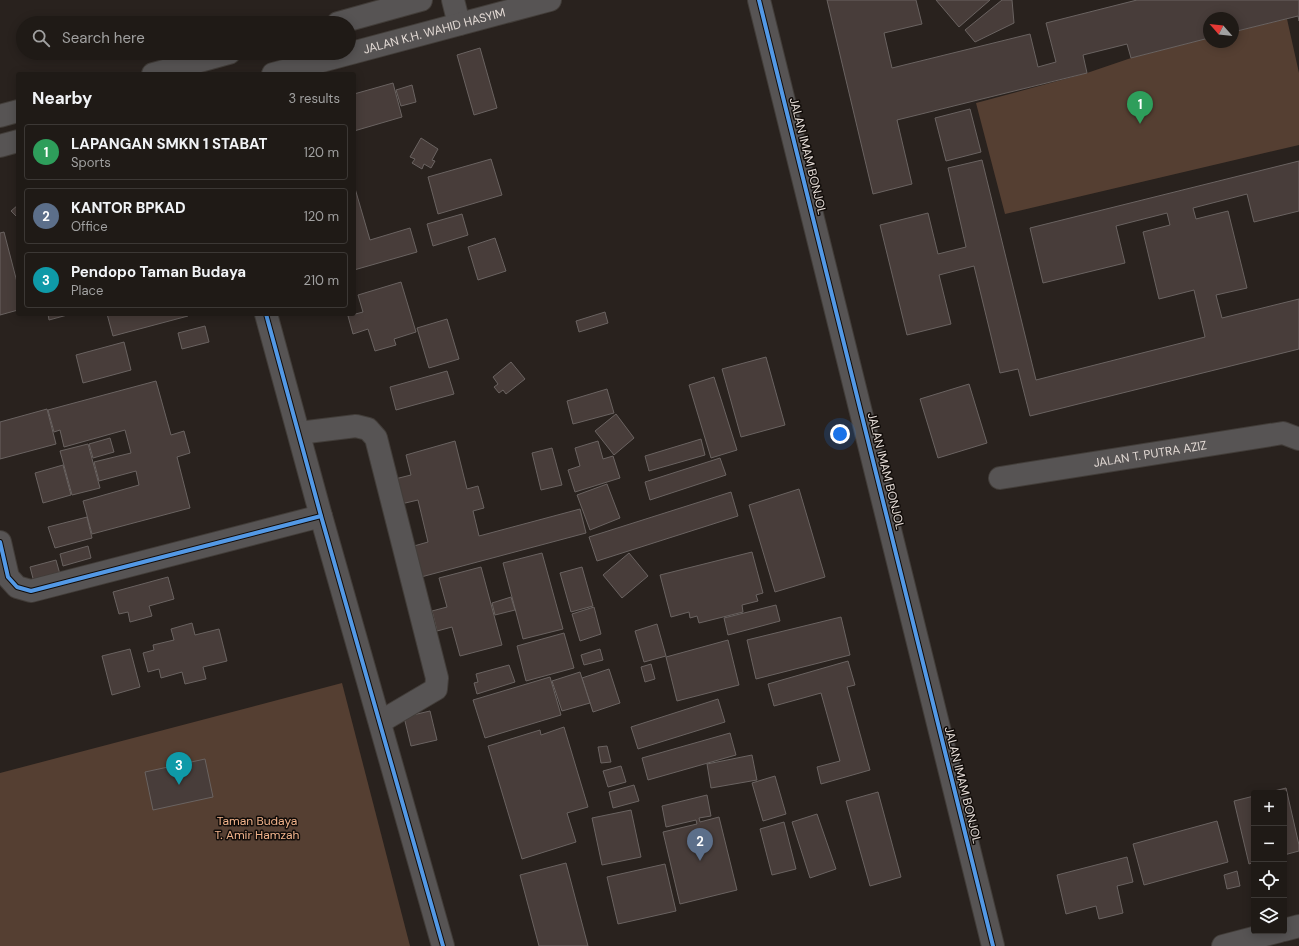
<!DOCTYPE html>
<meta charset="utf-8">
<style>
body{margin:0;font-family:"DM Sans",sans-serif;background:#27231f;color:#f1f3f6}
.controls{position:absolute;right:12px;bottom:12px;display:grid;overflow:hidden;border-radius:4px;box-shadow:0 2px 10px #0003}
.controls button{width:36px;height:36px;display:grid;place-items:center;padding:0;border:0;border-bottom:1px solid #3c3835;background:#1f1a16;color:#f1f3f6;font:20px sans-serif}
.compass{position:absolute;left:1203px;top:12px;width:36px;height:36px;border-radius:50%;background:#1f1a16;box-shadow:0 2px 10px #0003;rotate:298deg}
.you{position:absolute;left:840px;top:434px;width:14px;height:14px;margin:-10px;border:3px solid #fff;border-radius:50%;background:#1a73e8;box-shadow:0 0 0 6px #1a73e833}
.badge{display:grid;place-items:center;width:26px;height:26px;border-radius:50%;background:#a39a96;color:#fff;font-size:13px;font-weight:700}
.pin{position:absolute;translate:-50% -33px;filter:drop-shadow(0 1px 2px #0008)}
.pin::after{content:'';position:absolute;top:21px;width:14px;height:12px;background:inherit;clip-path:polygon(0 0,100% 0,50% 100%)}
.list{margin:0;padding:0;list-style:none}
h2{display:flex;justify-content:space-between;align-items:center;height:52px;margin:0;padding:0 16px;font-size:17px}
h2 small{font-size:13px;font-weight:400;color:#a1a1a1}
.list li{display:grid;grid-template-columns:26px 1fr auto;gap:12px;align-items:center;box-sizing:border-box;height:56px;margin:0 8px 8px;padding:0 8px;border:1px solid #3c3835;border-radius:4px}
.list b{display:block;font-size:15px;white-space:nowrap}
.list p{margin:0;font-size:13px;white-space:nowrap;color:#a1a1a1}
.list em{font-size:13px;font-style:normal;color:#a1a1a1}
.icon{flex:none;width:22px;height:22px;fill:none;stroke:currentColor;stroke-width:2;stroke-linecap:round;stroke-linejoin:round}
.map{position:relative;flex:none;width:1299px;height:946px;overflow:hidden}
.search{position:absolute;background:#1f1a16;box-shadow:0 2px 10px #0003;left:16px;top:16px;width:340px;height:44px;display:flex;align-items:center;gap:10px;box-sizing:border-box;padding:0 14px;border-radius:22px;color:#a1a1a1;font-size:15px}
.panel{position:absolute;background:#1f1a16;box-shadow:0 2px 10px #0003;left:16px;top:72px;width:340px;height:244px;border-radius:4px}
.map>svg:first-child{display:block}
.green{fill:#553f32}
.building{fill:#483d3a;stroke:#6a6361}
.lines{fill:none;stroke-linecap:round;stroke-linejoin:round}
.street-casing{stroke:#423d39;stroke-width:24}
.street{stroke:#575454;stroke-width:22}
.cycleway-casing{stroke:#110c09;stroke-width:6}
.cycleway{stroke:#5399e6;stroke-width:4}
.labels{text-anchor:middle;stroke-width:3;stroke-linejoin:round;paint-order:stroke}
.street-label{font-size:12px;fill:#e4dbd6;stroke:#110c09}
.park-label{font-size:12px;fill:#f1b38b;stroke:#110c09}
</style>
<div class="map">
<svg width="1299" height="946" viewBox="0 0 1299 946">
<rect width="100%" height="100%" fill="#29221e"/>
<g class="green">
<path d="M1287,19l12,54v72l-294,69 -29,-111 111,-30 44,-15 78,-20v4h24v-10z"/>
<path d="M342,683l68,263h-410v-173z"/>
</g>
<g class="building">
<path d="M827,0h89l6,24 -38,9 8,35 138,-34 8,33 18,-5 -10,-39 91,-23h162v21l-1,-5 -65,16v-14h-24v20l-78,20 -4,-14 -44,11 4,18 -190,47 15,64 -39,10z"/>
<path d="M936,0h54l-31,27z"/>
<path d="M1002,0h10l2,23 -39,19 -10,-12z"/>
<path d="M480,48l17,60 -23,7 -17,-60z"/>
<path d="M393,83l9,34 -48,14v-37z"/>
<path d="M412,85l4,17 -15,4 -5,-16z"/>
<path d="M970,109l11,43 -35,9 -11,-43z"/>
<path d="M421,138l17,11 -6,11 3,1 -4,7 -7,-4 -2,5 -10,-6 3,-4 -5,-2z"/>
<path d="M491,159l11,36 -64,19 -10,-37z"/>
<path d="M982,160l54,220 169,-43 -11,-47 -35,9 -16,-67 27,-7 -3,-12 -51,13 9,37 -82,20 -13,-55 269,-67v50l-45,11 -7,-28 -54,14 3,11 32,-8 19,77 -31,7 6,23 77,-19v50l-269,67 -12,-47 -18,4 -26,-107 -35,9 12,49 -44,11 -27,-110 48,-12 10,41 28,-7 -18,-79z"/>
<path d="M354,185l16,55 40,-12 7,24 -63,18z"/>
<path d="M18,205v13l-7,-7z"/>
<path d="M462,214l6,21 -35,11 -6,-22z"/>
<path d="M4,232l14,54v24l-18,5v-82z"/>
<path d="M495,238l11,33 -28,9 -10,-33z"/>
<path d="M401,282l15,50 -22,7 2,6 -21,6 -7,-22 -15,5 -5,-18 15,-4 -5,-17z"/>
<path d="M605,312l3,11 -29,9 -3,-11z"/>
<path d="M48,314h23l-22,6z"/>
<path d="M107,314h80l1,2 -75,20z"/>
<path d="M447,319l12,40 -30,9 -12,-40z"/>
<path d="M205,326l4,16 -27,7 -4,-16z"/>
<path d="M124,342l7,28 -48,13 -7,-28z"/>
<path d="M766,357l19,68 -44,12 -19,-68z"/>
<path d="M511,362l14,17 -19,15 -3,-4 -4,3 -5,-6 4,-3 -5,-7z"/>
<path d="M447,371l7,23 -58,16 -6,-23z"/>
<path d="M714,377l23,73 -26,8 -22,-73z"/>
<path d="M156,381l15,54 13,-4 6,22 -13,4 13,51 -98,26 -9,-33 56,-16 -3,-14 -37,10 -5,-19 37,-9 -6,-23 -61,17 -4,-17 -6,2 -6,-22z"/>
<path d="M969,384l18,59 -49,15 -18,-59z"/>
<path d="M607,389l7,24 -41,11 -6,-23z"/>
<path d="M47,409l9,35 -56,15v-37z"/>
<path d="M616,414l18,24 -20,17 -19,-24z"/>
<path d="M110,438l4,14 -21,6 -4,-14z"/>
<path d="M701,439l4,16 -56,16 -4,-15z"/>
<path d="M455,441l12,48 11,-3 6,22 -11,3 6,25 101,-27 6,24 -165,44 -7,-31 14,-4 -10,-42 -17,4 -6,-25 16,-4 -5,-20z"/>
<path d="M598,441l5,18 10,-3 7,22 -45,14 -7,-22 12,-4 -5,-18z"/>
<path d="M88,444l12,44 -28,7 -12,-44z"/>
<path d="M552,448l10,37 -21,5 -9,-37z"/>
<path d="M720,458l6,17 -76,25 -5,-18z"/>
<path d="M63,465l8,30 -28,8 -8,-30z"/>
<path d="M607,484l13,34 -30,12 -13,-35z"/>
<path d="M799,489l26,88 -50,15 -26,-87z"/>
<path d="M731,492l7,24 -141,45 -8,-24z"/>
<path d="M87,517l5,21 -37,10 -7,-21z"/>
<path d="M88,546l3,12 -28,8 -3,-12z"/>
<path d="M752,552l11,41 -7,2 2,6 -16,4 1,7 -44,11 -2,-7 -7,2 -1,-6 -18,5 -11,-42z"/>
<path d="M542,553l21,76 -40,10 -20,-76z"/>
<path d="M629,553l19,23 -26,22 -19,-23z"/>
<path d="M56,560l5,18 -26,8 -5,-19z"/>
<path d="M481,567l21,78 -42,11 -8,-29 -15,4 -5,-20 15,-4 -8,-29z"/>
<path d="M582,567l11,39 -22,6 -11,-39z"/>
<path d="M168,577l6,22 -25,7 3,10 -22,6 -2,-10 -9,2 -6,-22z"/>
<path d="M511,597l4,13 -20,5 -3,-12z"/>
<path d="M776,605l4,16 -52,14 -4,-17z"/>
<path d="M594,607l7,27 -21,7 -8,-27z"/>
<path d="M841,617l9,38 -94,24 -9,-39z"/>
<path d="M192,623l3,12 24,-6 8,32 -24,6 3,12 -21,5 -3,-12 -21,6 -2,-9 -11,3 -5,-19 11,-3 -1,-5 21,-5 -3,-11z"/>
<path d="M657,624l9,32 -22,6 -9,-31z"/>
<path d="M564,633l10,35 -48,13 -9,-35z"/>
<path d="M728,640l11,45 -62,16 -11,-44z"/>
<path d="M130,649l10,38 -28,8 -10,-39z"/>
<path d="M600,649l3,11 -19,5 -3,-10z"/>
<path d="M848,661l7,24 -8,2 23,83 -49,14 -4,-17 23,-6 -19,-68 -47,13 -6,-22z"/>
<path d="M651,664l4,15 -10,3 -4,-15z"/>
<path d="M509,665l6,17 -38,12 -3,-11 4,-1 -2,-8z"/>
<path d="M609,669l11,34 -27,9 -11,-34z"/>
<path d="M580,672l10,31 -28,8 -10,-30z"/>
<path d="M550,677l11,38 -76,23 -12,-38z"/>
<path d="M718,699l7,23 -87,27 -7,-22z"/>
<path d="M430,711l7,29 -26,6 -7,-29z"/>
<path d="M564,727l24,80 -21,6 9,29 -54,17 -34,-113 52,-16 1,5z"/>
<path d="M730,733l6,22 -88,25 -6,-22z"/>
<path d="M607,746l4,16 -10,1 -3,-16z"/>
<path d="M752,755l5,25 -46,8 -4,-24z"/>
<path d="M205,759l8,38 -60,13 -8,-38z"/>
<path d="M621,766l5,16 -18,5 -5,-16z"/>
<path d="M775,776l11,38 -23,7 -11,-38z"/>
<path d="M634,785l5,16 -26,7 -4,-16z"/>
<path d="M1286,788l13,57v6l-15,4v-62h-18z"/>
<path d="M878,792l23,85 -31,9 -24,-85z"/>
<path d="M707,795l4,21 -12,2 1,4 19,-5 18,73 -57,14 -17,-72 34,-8 -1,-4 -30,7 -4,-21z"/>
<path d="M1254,796v66l-5,2 -15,-63z"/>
<path d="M631,810l10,47 -39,8 -10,-47z"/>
<path d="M817,814l19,55 -26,9 -18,-56z"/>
<path d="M1217,821l11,41 -84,23 -11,-41z"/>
<path d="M784,822l12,47 -24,6 -12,-46z"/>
<path d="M1127,857l6,25 -16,4 6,27 -24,6 -3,-13 -30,8 -9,-39z"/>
<path d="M566,863l22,83h-49l-19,-71z"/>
<path d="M665,864l11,47 -58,13 -11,-47z"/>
<path d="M1237,871l3,15 -13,3 -3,-14z"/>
</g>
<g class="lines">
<g class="street-casing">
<g id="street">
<path d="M453,0l6,24"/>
<path d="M759,0l234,946"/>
<path d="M338,23l83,-23"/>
<path d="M153,74l76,-21"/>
<path id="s1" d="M273,74l277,-74"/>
<path d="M0,116l18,-5"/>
<path d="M0,146l18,-5"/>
<path d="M266,314l55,202 122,430"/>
<path d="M299,433l57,-7 12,3 8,9 61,240 -1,11 -56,33"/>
<path id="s2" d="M1000,478l283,-45 16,6"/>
<path d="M0,542l8,35 9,10 14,4 290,-75"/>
<path d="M1284,930l15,-4"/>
<path d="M1223,946l57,-15"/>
</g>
</g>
<use href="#street" class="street"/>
<g class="cycleway-casing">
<g id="cycleway">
<path d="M759,0l234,946"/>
<path d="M266,314l55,202 122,430"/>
<path d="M0,542l8,35 9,10 14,4 290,-75"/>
</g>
</g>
<use href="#cycleway" class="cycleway"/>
</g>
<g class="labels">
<g class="street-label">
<text dy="4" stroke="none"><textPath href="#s1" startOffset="167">JALAN K.H. WAHID HASYIM</textPath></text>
<text transform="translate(808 156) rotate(76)" y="4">JALAN IMAM BONJOL</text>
<text dy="4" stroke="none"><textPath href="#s2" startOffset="152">JALAN T. PUTRA AZIZ</textPath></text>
<text transform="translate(886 471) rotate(76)" y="4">JALAN IMAM BONJOL</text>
<text transform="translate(963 785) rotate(76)" y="4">JALAN IMAM BONJOL</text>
</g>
<g class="park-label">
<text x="257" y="825">Taman Budaya<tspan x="257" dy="14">T. Amir Hamzah</tspan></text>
</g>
</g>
</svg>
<div class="controls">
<button>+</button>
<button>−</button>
<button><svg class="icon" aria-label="locate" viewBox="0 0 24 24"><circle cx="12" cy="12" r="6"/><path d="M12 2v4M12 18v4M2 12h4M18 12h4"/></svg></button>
<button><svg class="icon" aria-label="layers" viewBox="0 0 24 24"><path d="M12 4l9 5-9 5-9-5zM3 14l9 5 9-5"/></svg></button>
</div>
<svg class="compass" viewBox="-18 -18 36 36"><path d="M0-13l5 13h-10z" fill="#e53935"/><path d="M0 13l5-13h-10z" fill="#a1a1a1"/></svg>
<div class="you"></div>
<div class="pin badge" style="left:1140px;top:124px;background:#2e9e5b">1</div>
<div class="pin badge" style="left:700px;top:861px;background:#5c6f8a">2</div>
<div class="pin badge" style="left:179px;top:785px;background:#0f9aa8">3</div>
<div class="search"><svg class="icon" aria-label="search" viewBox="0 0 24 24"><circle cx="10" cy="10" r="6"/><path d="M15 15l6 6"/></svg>Search here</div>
<section class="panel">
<h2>Nearby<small>3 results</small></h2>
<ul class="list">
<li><span class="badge" style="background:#2e9e5b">1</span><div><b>LAPANGAN SMKN 1 STABAT</b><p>Sports</p></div><em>120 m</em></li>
<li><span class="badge" style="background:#5c6f8a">2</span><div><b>KANTOR BPKAD</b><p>Office</p></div><em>120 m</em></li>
<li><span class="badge" style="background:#0f9aa8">3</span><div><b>Pendopo Taman Budaya</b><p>Place</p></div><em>210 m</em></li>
</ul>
</section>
</div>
